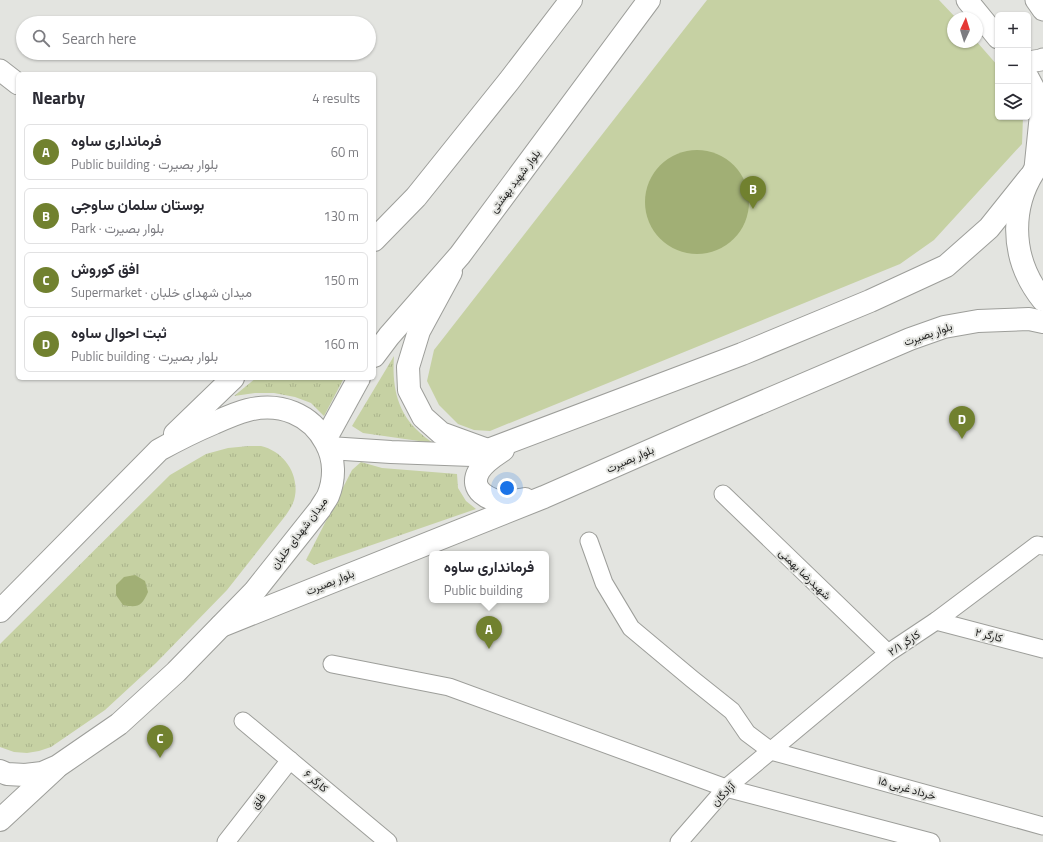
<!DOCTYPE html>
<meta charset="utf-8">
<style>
body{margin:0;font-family:"Titillium Web",Vazirmatn,sans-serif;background:#f7f7f7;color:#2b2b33}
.controls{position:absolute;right:12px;top:12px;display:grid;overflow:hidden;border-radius:6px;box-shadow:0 1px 3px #0004}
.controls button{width:36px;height:36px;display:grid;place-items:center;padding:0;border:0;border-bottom:1px solid #e1e1e2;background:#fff;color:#2b2b33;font:20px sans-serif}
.compass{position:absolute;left:947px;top:12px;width:36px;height:36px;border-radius:50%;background:#fff;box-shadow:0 1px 3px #0004;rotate:4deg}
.you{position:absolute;left:507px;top:488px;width:14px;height:14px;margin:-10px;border:3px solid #fff;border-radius:50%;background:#1a73e8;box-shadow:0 0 0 6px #1a73e833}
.badge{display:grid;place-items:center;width:26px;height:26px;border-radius:50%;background:#71812f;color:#fff;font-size:13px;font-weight:700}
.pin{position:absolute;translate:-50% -33px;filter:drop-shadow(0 1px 2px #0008)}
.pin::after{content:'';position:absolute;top:21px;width:14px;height:12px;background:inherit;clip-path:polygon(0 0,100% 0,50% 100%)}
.popup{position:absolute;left:429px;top:551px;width:120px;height:52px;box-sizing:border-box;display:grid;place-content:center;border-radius:6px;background:#fff;filter:drop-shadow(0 1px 3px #0005);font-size:13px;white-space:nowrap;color:#7c7c81}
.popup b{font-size:15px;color:#2b2b33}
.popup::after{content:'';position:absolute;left:50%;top:100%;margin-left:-8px;border:8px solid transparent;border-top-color:#fff}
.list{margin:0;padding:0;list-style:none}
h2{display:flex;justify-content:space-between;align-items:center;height:52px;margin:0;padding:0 16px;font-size:17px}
h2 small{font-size:13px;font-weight:400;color:#7c7c81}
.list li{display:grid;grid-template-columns:26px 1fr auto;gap:12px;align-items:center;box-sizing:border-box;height:56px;margin:0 8px 8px;padding:0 8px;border:1px solid #e1e1e2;border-radius:6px}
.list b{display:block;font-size:15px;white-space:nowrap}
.list p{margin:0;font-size:13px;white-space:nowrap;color:#7c7c81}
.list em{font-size:13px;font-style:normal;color:#7c7c81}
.icon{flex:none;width:22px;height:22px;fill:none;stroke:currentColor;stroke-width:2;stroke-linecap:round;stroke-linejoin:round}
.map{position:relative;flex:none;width:1043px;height:842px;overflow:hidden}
.search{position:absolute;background:#fff;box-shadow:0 1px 3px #0004;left:16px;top:16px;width:360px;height:44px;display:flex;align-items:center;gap:10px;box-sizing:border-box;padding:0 14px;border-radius:22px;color:#7c7c81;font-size:15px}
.panel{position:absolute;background:#fff;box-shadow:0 1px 3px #0004;left:16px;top:72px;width:360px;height:308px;border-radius:6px}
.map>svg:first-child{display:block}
.grass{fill:url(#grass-tufts)}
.park{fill:#c6d1a3}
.water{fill:#a1af75}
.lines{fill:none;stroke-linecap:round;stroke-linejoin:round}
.minor-casing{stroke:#9d9e9a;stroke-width:19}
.tertiary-casing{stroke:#9d9e9a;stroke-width:23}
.secondary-casing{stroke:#9d9e9a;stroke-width:24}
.primary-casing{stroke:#9d9e9a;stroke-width:24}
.minor{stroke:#fff;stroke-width:17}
.tertiary{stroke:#fff;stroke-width:21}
.secondary{stroke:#fff;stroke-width:22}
.primary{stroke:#fff;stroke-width:22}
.labels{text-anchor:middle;stroke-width:4;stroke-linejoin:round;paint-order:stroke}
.street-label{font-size:11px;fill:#242423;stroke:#e3e4e0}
</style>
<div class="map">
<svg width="1043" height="842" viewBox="0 0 1043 842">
<defs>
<pattern id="grass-tufts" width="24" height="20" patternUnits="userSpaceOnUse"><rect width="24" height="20" fill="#c6d1a3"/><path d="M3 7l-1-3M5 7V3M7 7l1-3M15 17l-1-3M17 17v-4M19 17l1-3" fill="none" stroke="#aab38c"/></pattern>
</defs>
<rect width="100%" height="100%" fill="#e3e4e0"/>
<g class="grass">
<path d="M394,356c-2,27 2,53 22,73 5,5 11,10 17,14l-70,-10 -11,-7z"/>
<path d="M256,378h88l-20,38 -13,-13 -16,-6 -21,-4h-19l-21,3z"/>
<path d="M249,446c4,0 8,0 12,0 22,5 38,27 34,50 -1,7 -5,13 -9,19l-59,75 -71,73 -51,47 -54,37 -12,4 -12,2 -13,-1 -14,-5v-103l170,-169 36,-21 22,-6z"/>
<path d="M361,462l21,6 75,6 1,14 8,13 10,8 -162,56 -8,-5 46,-90z"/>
</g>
<path class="park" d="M707,0h232l17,18h-3v24h24l21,24v51h25l-1,27 -88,96 -34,24 -410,167 -16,-1 -16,-6 -19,-19 -12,-24 7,-31z"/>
<g class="water">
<circle cx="697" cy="202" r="52"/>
<path d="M135,575l10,6 3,11c-6,14 -10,16 -25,13l-7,-10v-10l8,-8z"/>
</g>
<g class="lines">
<g class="minor-casing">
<g id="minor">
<path d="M723,494l165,159"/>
<path d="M589,541l15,42 27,45 61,51 40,32 15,22 24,18 272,75"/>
<path d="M936,621l107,28"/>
<path d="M332,664l117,23 277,101 205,54"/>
<path d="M243,721l145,121"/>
<path d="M226,842l64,-82"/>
<path d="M679,842l47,-54 162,-135 48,-32 101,-76 6,1"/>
</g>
</g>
<g class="tertiary-casing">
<g id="tertiary">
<path d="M967,0l31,38"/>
<path d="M1036,0l7,10"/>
<path d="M1028,62l13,-2 2,-1"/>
<path d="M0,70l18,14"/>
<path d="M1028,77l11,21 1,21 -5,49"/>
</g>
</g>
<g class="secondary-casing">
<g id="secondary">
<path d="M1043,159c-35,42 -34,99 0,141"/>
<path d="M451,272l-32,59 -11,36 1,23 14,27 18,16 44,16"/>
<path d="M329,448l62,4 81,3 16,-5 254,-96 128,-53 76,-35 43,-38 40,-50"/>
<path d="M503,450c-9,6 -19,12 -24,21 -11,19 10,30 27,31 6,0 13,-2 19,-3"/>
<path d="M221,626l323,-129 146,-64 220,-94 34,-12 34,-6 51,-2 14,3"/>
</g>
</g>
<g class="primary-casing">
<g id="primary">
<path d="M374,240l42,-43 93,-116 62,-81"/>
<path d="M374,356l15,-20 71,-81 189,-255"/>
<path d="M175,434l58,-56"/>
<path d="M325,440l34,-62"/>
<path d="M0,611l159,-161c18,-10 36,-19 55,-27 11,-5 22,-10 34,-13 32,-8 63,4 78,33 9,16 9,36 2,53 -2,4 -6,9 -8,13l-66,83 -78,80 -57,52 -61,42 -16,7 -17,2 -18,-1 -7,-3"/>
<path d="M0,820l55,-51"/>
</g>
</g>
<use href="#minor" class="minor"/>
<use href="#tertiary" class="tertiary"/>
<use href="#secondary" class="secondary"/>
<use href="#primary" class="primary"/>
</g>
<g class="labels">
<g class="street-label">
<text transform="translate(515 181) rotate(-53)" y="4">بلوار شهید بهشتی</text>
<text transform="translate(928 334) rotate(-19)" y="4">بلوار بصیرت</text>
<text transform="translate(630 459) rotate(-24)" y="4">بلوار بصیرت</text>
<text transform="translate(299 533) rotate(-53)" y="4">میدان شهدای خلبان</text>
<text transform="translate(805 574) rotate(44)" y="4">شهیدرضا بهمنی</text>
<text transform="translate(330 582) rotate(-22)" y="4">بلوار بصیرت</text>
<text transform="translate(989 635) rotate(14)" y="4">کارگر ۲</text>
<text transform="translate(904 643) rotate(-34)" y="4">کارگر ۲/۱</text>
<text transform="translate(316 781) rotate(40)" y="4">کارگر ۶</text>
<text transform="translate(907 788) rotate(16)" y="4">۱۵ خرداد غربی</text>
<text transform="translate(723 794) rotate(-46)" y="4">آزادگان</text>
<text transform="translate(258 801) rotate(-52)" y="4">فلق</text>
</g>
</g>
</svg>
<div class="controls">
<button>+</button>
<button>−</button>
<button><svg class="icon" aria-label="layers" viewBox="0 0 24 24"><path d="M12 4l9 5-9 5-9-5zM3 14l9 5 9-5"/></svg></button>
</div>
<svg class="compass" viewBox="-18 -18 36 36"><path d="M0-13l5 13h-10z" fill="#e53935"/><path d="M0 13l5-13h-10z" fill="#7c7c81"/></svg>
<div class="you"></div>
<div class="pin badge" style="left:489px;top:649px">A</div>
<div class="popup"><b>فرمانداری ساوه</b>Public building</div>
<div class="pin badge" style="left:753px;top:209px">B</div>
<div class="pin badge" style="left:160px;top:758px">C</div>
<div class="pin badge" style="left:962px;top:439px">D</div>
<div class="search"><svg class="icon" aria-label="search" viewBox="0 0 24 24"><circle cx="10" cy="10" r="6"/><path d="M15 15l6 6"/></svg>Search here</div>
<section class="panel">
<h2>Nearby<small>4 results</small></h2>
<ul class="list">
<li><span class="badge">A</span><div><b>فرمانداری ساوه</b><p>Public building · بلوار بصیرت</p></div><em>60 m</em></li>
<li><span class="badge">B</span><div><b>بوستان سلمان ساوجی</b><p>Park · بلوار بصیرت</p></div><em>130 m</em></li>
<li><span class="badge">C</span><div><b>افق کوروش</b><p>Supermarket · میدان شهدای خلبان</p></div><em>150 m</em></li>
<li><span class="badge">D</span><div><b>ثبت احوال ساوه</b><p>Public building · بلوار بصیرت</p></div><em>160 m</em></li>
</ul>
</section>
</div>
